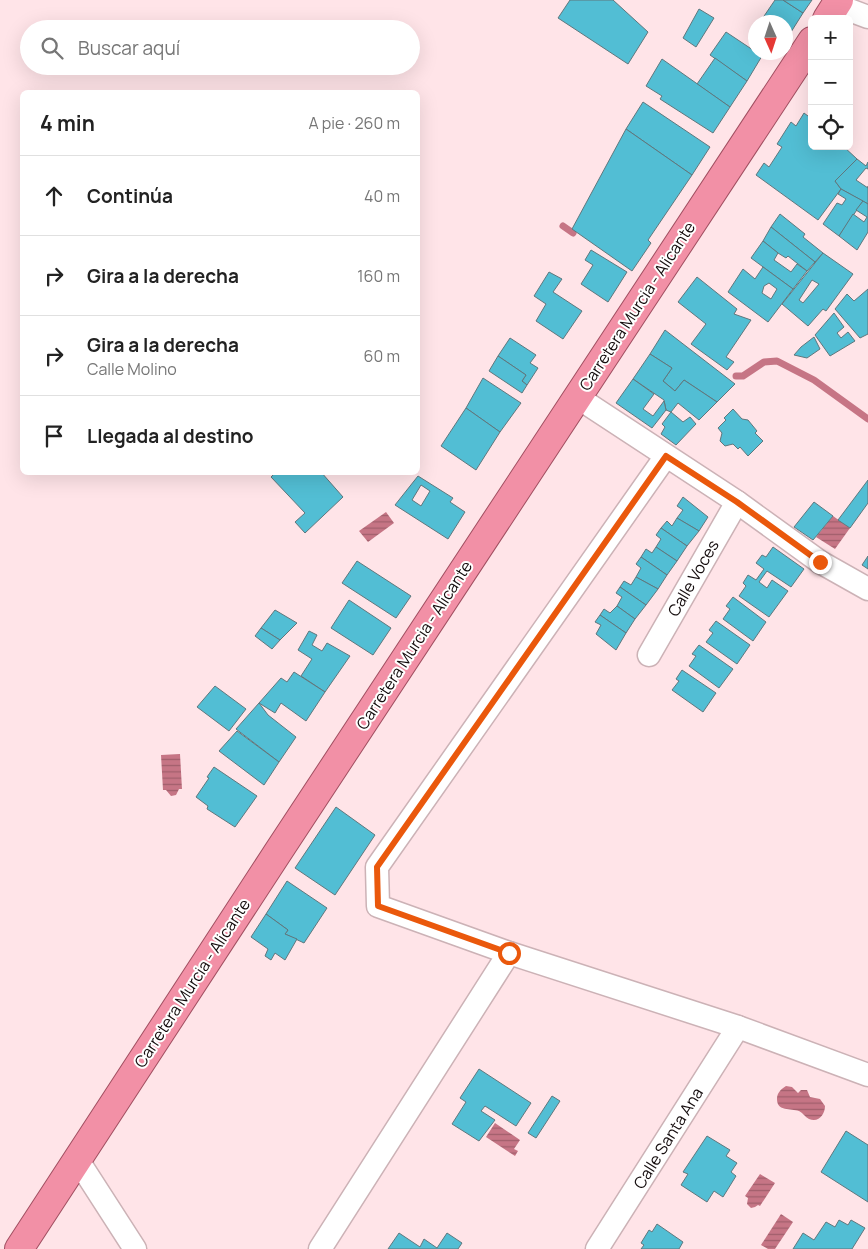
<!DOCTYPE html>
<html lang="es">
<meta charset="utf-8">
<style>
body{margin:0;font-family:Manrope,sans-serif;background:#f6f6f6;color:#222}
.controls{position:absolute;right:15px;top:15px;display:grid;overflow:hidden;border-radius:8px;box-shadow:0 5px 20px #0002}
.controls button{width:45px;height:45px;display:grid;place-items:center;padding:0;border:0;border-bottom:1px solid #e0e0e0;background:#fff;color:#222;font:25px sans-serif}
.compass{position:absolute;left:748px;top:15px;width:45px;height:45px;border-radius:50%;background:#fff;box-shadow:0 5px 20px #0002;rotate:177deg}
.stop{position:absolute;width:15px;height:15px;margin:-11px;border:4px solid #ea580c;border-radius:50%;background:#fff}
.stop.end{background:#ea580c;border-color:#fff;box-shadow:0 1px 5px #0008}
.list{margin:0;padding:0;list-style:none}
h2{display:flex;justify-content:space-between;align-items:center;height:65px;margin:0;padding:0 20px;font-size:21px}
h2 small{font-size:16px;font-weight:400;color:#767676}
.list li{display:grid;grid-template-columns:32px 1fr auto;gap:15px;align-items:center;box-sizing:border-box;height:80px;padding:0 20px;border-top:1px solid #e0e0e0}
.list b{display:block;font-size:19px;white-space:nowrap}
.list p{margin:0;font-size:16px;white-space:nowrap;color:#767676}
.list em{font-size:16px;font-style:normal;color:#767676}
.icon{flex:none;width:28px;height:28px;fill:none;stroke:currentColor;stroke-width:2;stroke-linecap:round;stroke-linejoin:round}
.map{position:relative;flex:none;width:868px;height:1249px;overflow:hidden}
.search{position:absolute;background:#fff;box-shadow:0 5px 20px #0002;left:20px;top:20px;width:400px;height:55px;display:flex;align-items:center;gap:12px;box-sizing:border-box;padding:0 18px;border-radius:28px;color:#767676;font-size:19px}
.panel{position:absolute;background:#fff;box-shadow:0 5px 20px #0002;left:20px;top:90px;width:400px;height:385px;border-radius:8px}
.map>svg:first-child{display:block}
.water{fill:url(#water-rules)}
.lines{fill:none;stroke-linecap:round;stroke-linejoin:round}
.stream{stroke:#c67585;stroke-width:7}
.building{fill:#52bed4;stroke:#5f777d;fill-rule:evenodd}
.minor-casing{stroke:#ccb2b6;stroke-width:25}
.trunk-casing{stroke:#a14f61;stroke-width:30}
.minor{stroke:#fff;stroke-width:22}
.trunk{stroke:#f290a6;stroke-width:28}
.route{stroke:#ea580c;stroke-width:6}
.labels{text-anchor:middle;stroke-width:4;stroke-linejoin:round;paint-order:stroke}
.street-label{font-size:16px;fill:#130b0c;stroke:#fff}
</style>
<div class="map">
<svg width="868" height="1249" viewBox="0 0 868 1249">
<defs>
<pattern id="water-rules" width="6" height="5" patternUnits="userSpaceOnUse" patternTransform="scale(1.25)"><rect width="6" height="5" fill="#c67585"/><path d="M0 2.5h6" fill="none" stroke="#a05e6b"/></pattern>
</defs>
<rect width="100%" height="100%" fill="#ffe4e8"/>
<g class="water">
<path d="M386,512l8,11 -26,19 -9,-11z"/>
<path d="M833,516l17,12 -15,21 -19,-12z"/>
<path d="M180,754l2,35h-3l-3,6 -5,1 -5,-6h-3l-2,-35z"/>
<path d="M786,1086l6,1 6,6 3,-3h6l3,7 10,2 5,7c0,8 -6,17 -16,13 -4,-2 -6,-6 -10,-8 -8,-3 -22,1 -22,-12 0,-6 4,-10 9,-13z"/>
<path d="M495,1123l25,17 -6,9 4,2 -3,5 -29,-19z"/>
<path d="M760,1174l15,9 -15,23 -2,-1 -3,2 -4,1 -4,-4 1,-6 -3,-2z"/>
<path d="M781,1214l12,8 -18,27h-7l-7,-4z"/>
</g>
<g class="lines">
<g class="stream">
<path d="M563,226l10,7"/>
<path d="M736,376h7l21,-14 13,-1 37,19 54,39"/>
</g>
</g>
<g class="building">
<path d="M570,0h43l35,32 -20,32 -70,-46z"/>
<path d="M775,0h8l20,13 -17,27v-18h-26z"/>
<path d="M783,0h29l-9,13z"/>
<path d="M699,9l15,9 -18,29 -13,-9z"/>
<path d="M726,32l36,24 -15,25 -37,-26z"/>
<path d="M715,58l32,23 -17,26 -33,-23z"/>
<path d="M662,59l68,48 -17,26 -53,-34 2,-3 -16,-10z"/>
<path d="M643,102l67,45 -18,28 -66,-46z"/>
<path d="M804,113l8,6v27h31l14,13 -22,22 6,8 -23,31 -62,-45 8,-12 5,4 13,-20 -5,-3 14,-22 5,4z"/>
<path d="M626,129l66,46 -44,65 3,3 -19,28 -60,-42z"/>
<path d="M857,159l9,7 2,-4v7l-2,-1 -10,12 12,8v-2v18l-27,-15 -6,-8z"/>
<path d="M841,189l22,12 -24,35 -16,-12 14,-21 5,2 4,-6 -8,-5z"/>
<path d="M863,201l5,3v28l-11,18 -18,-14 14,-22 11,8 3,-5 -11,-7z"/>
<path d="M780,214l25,20 -2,3 20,16 -8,9 -44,-35z"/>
<path d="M771,227l44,35 -8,9 -19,-15 -2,2 -8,-5 -15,-12z"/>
<path d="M763,241l15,12 -4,7 17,12 6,-8 10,7 -14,18 -42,-31z"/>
<path d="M591,250l36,22 -19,30 -27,-18 12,-19 -8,-5z"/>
<path d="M823,253l30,21 -27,37 -3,-2 -15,17 -26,-22zM812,280l7,4 -16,19 -4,-3z"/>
<path d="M763,267l30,22 -25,33 -40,-30 15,-23 12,10zM769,283l8,6 -6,10 -9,-6 2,-7z"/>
<path d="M549,272l13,7 -9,13 29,19 -19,28 -27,-18 10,-17 -12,-8z"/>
<path d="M697,277l40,32 -3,5 17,6 -25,37 8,5 -7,8 -36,-26 15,-20 -28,-22z"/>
<path d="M868,289v45l-8,4 -25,-29 12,-15 7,7z"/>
<path d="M834,313l10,14 -7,6 4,5 7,-6 7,9 -25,15 -15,-21z"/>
<path d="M665,330l70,54 -18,18 -33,-22 -9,11 -12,-10 9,-13 -22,-14z"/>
<path d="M814,337l6,12 -13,9 -13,-3 7,-8z"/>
<path d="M510,338l26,17 -6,8 8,5 -11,17 -5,-4 4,-6 -28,-19z"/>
<path d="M650,354l22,14 -9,13 12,10 9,-11 33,22 -18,18 -21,-17 -7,9 -5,-2 -2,-10 -31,-21z"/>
<path d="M498,356l28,19 -4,6 5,4 -5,8 -33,-22z"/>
<path d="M483,378l38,25 -21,29 -34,-24z"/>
<path d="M633,379l21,15 -11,15 10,7 11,-15 2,9 -14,18 -36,-25z"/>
<path d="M466,408l34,24 -24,38 -35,-24z"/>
<path d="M733,409l9,10 6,1 9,11 -2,2 8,8 -15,15 -8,-9 -2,2 -5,-5 -8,2 -5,-5 2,-8 -4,-5 8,-8 -2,-2z"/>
<path d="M671,412l12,10 7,-5 6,7 -20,21 -15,-11 4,-7 -3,-3z"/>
<path d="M276,472h45l22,25 -38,36 -10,-11 10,-9 -34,-36z"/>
<path d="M418,476l35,22 -3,4 15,10 -17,27 -53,-34zM421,485l9,6 -9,15 -9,-6z"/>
<path d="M868,480v23l-18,25 -12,-8z"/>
<path d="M683,497l25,20 -9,14 -22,-13 6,-8 -6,-4z"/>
<path d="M814,502l19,14 -20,24 -19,-13z"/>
<path d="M677,518l22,13 -12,15 -26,-18 6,-7 5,5z"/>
<path d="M661,528l26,18 -10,15 -21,-14 5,-8 -5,-4z"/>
<path d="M656,547l21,14 -10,14 -26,-18 5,-8 6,4z"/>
<path d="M773,547l31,22 -13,18 -24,-16 -8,11 8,6 5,-8 16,11 -19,26 -30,-21 7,-10 -3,-3 5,-8 8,5 8,-11 -8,-6 6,-8 4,2z"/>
<path d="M868,556v13l-6,-4z"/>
<path d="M641,557l26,18 -9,14 -22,-12 5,-9 -5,-4z"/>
<path d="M357,561l54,35 -15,22 -54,-35z"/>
<path d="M636,577l22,12 -12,16 -26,-18 4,-6 7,4z"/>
<path d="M620,587l26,18 -11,14 -18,-13 5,-9 -6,-4z"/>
<path d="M733,597l33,25 -13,19 -30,-22 7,-10 -4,-3z"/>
<path d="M349,600l42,28 -18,27 -42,-27z"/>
<path d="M617,606l18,13 -9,14 -26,-18 4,-6 6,4z"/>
<path d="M275,610l22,13 -17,17 -19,-12z"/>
<path d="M600,615l26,18 -10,17 -20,-16 5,-9 -6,-3z"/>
<path d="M716,621l34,24 -13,19 -31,-22 7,-9 -4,-3z"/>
<path d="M261,628l19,12 -8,9 -17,-13z"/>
<path d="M309,631l8,4 -5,10 10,6 5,-8 23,13 -25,36 -24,-16 11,-17 -14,-9z"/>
<path d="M699,645l34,24 -14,19 -30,-22 7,-10 -4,-2z"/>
<path d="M682,670l34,23 -13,19 -31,-22 7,-9 -3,-2z"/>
<path d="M294,672l31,20 -19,29 -25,-18 -6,10 -16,-10 22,-25 6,4z"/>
<path d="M215,686l31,23 -17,22 -32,-24z"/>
<path d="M259,703l9,12 28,22 -17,25 -43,-33z"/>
<path d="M237,731l42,31 -15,23 -45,-34z"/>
<path d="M214,767l43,29 -22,31 -28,-18 1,-3 -12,-9 13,-19 -2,-1z"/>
<path d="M336,807l39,28 -40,60 -40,-27z"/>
<path d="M287,881l40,27 -23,35 -19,-9 3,-4 -22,-16z"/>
<path d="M266,914l22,16 -3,4 12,5 -12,21 -10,-7 -4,7 -6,-4 3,-7 -17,-12z"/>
<path d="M479,1069l52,34 -15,23 -31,-20 -4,5 14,9 -16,21 -27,-17 14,-22 -6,-4z"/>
<path d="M552,1096l8,5 -24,37 -8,-5z"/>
<path d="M846,1131l22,14v57l-47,-30z"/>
<path d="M707,1136l23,14 -4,6 11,7 -6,9 5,4 -13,21 -9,-6 -7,11 -26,-17 7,-11 -5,-2z"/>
<path d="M839,1220l9,5 3,-5 14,8 -13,21h-59l10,-16 11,7 12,-18 9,5z"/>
<path d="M657,1224l26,18 -4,7h-38l3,-4 -3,-2 8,-13 3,2z"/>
<path d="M399,1233l21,14 4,-8 13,9 10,-15 15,10 -4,6h-70z"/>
</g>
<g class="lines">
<g class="minor-casing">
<g id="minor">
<path d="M836,5l32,12"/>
<path d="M577,397l160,105 83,60 48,27"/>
<path d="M666,456l-289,411 1,39 131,47 229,74 130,48"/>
<path d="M649,655l88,-153"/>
<path d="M77,1159l58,90"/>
<path d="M320,1249l189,-296"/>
<path d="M597,1249l141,-222"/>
</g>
</g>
<g class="trunk-casing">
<g id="trunk">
<path d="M827,19l12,-19"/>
<path d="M19,1249l259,-397 534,-811"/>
</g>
</g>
<use href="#minor" class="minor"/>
<use href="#trunk" class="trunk"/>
</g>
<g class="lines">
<path class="route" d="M509,953l-131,-47 -1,-39 289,-411 71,46 83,60"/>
</g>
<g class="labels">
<g class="street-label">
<text transform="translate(637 306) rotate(-57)" y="6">Carretera Murcia - Alicante</text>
<text transform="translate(693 578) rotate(-60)" y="6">Calle Voces</text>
<text transform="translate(414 645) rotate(-57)" y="6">Carretera Murcia - Alicante</text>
<text transform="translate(192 983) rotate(-57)" y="6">Carretera Murcia - Alicante</text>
<text transform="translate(668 1138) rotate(-58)" y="6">Calle Santa Ana</text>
</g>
</g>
</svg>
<div class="controls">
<button>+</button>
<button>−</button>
<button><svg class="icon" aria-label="locate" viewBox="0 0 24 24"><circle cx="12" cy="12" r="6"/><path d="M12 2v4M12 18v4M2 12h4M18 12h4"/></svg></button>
</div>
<svg class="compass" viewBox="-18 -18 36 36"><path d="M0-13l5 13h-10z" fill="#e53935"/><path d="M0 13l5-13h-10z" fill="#767676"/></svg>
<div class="stop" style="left:509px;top:953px"></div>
<div class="stop end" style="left:820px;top:562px"></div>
<div class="search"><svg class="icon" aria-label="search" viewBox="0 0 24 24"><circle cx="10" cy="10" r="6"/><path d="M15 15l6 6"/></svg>Buscar aquí</div>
<section class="panel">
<h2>4 min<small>A pie · 260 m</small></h2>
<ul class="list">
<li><svg class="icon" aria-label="ahead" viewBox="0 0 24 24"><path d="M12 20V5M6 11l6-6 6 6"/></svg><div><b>Continúa</b></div><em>40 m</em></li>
<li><svg class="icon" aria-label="right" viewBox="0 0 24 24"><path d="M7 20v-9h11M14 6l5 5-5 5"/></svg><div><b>Gira a la derecha</b></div><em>160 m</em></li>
<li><svg class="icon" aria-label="right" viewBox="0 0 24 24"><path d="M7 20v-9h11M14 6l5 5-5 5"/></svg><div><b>Gira a la derecha</b><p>Calle Molino</p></div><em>60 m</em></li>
<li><svg class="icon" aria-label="arrive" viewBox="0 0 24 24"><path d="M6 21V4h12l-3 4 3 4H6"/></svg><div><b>Llegada al destino</b></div></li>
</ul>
</section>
</div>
